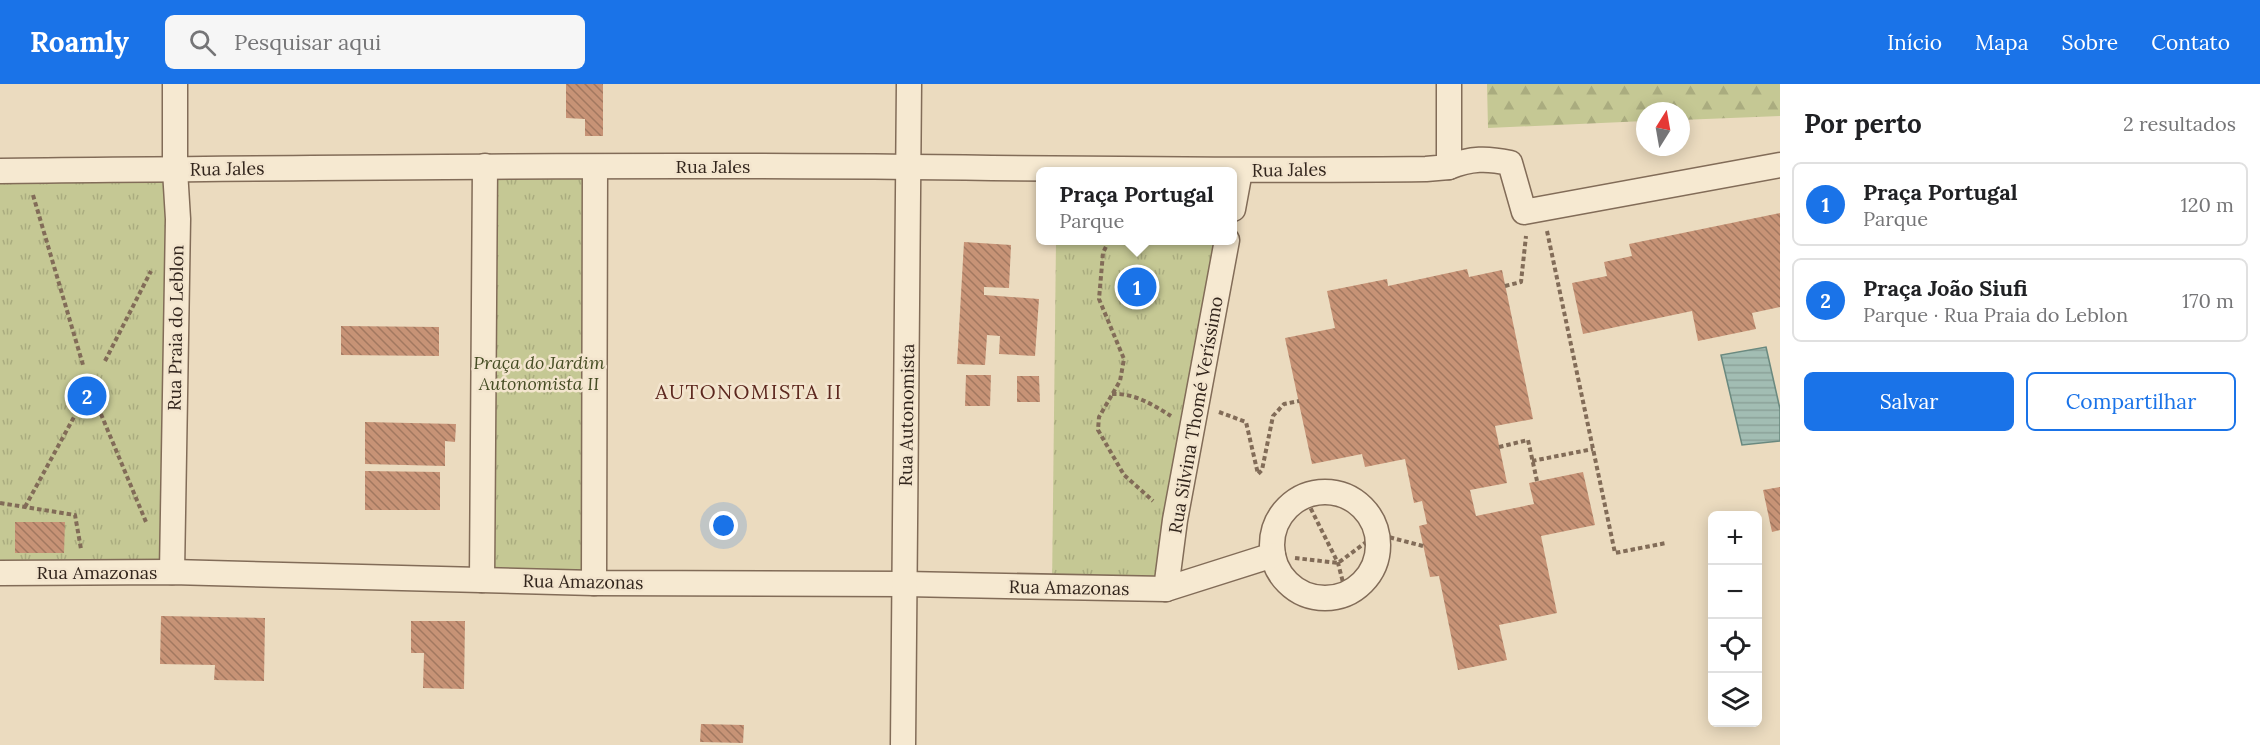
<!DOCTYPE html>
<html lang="pt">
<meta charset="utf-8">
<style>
body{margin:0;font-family:Lora,serif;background:#f6f6f6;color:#202124}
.controls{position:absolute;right:18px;bottom:18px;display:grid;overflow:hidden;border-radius:9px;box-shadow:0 3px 15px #0003}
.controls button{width:54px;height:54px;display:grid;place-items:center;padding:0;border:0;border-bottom:2px solid #e0e0e0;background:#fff;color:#202124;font:30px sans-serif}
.compass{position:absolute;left:1636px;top:18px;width:54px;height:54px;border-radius:50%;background:#fff;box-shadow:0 3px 15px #0003;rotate:11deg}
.you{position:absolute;left:724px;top:442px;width:21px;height:21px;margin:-15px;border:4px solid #fff;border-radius:50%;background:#1a73e8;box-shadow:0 0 0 9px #1a73e833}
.badge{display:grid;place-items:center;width:39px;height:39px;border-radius:50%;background:#1a73e8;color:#fff;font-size:20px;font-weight:700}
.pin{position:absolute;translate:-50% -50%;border:3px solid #fff;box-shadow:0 2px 6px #0006}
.popup{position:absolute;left:1036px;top:83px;width:201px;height:78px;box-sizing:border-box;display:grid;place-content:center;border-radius:9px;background:#fff;filter:drop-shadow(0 2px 4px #0005);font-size:20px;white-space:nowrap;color:#757577}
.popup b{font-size:22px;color:#202124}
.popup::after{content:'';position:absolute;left:50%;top:100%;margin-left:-12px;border:12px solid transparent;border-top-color:#fff}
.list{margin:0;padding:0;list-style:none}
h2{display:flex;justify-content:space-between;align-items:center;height:78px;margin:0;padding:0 24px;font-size:26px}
h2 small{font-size:20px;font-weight:400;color:#757577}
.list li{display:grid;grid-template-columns:39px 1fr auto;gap:18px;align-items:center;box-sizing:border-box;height:84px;margin:0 12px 12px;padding:0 12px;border:2px solid #e0e0e0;border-radius:9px}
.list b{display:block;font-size:22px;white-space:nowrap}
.list p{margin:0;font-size:20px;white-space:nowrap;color:#757577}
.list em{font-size:20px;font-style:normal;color:#757577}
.actions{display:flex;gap:12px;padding:18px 24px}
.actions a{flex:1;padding:14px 0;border:2px solid #1a73e8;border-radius:9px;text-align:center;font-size:21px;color:#1a73e8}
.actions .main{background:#1a73e8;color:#fff}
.icon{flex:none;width:33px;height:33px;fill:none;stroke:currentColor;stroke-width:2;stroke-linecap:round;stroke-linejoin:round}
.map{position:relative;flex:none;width:1780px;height:661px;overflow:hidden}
header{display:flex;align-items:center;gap:36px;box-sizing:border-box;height:84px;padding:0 30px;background:#1a73e8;color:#fff}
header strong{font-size:28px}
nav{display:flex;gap:33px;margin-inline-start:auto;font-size:21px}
.search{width:420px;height:54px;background:#f6f6f6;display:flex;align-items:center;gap:15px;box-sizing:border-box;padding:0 21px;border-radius:9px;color:#757577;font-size:22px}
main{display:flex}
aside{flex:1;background:#fff}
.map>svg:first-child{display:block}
.forest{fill:url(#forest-firs)}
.park{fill:url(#park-tufts)}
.water{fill:url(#water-rules);stroke:#6a897f;stroke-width:1.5}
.building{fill:url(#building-back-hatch)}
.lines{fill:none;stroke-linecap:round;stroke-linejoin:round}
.minor-casing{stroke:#826c58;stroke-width:27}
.path{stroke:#826c58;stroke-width:4;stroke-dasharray:4.5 3;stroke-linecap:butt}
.minor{stroke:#f6e9d1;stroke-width:24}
.labels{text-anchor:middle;stroke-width:5;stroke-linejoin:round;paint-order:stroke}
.street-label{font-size:18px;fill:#32251c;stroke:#f3e5ce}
.park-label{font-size:18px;font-style:italic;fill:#464d24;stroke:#f3e5ce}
.neighbourhood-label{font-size:20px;letter-spacing:1.5px;fill:#5c271e;stroke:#f3e5ce}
</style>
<header>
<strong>Roamly</strong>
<div class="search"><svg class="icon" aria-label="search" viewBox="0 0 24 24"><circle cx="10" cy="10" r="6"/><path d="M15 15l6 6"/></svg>Pesquisar aqui</div>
<nav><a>Início</a><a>Mapa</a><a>Sobre</a><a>Contato</a></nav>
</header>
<main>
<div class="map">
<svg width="1780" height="661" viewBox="0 0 1780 661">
<defs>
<pattern id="forest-firs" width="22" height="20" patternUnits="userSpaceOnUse" patternTransform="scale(1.5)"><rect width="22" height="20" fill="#c5c894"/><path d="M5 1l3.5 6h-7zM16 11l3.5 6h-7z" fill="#aaac7f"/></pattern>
<pattern id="park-tufts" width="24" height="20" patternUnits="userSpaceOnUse" patternTransform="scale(1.5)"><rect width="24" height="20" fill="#c5c894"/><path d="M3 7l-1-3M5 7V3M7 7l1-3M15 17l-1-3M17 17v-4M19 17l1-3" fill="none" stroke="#aaac7f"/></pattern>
<pattern id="water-rules" width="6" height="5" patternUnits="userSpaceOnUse" patternTransform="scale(1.5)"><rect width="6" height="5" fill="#a2bdb3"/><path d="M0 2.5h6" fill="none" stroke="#8ca299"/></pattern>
<pattern id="building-back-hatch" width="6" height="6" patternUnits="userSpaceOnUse" patternTransform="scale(1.5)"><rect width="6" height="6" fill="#c79376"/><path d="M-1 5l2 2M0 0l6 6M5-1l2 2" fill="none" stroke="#a27860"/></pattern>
</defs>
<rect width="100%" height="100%" fill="#ebdbbf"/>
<path class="forest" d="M1487,0h293v32l-99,4v-9h-36v10l-157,7z"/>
<g class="park">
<path d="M485,82l110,1 -1,416 -112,-3z"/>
<path d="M175,86l-3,402 -172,1v-402z"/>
<path d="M1056,157h171l-61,348 -114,-1z"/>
</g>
<path class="water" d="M1766,263l14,62v32l-38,4 -21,-90z"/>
<g class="building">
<path d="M566,0h37v52h-18v-17l-19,-1z"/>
<path d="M1780,129v94l-28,6 4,16 -58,12 -6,-30 -109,23 -11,-51 35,-7 -3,-14 28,-6 -3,-12z"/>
<path d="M964,158l47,3 -2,43 -25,-1v8l55,4 -4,57 -36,-2 1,-18 -13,-1 -2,30 -28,-1z"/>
<path d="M1467,185l2,8 33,-7 31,149 -38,7 12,57 -37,7 6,26 58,-12 -5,-21 54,-11 12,53 -54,11 16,77 -58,12 8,35 -49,10 -19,-94 -9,1 -11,-51 8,-2 -5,-23 -8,2 -9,-44 -40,8 -3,-13 -50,10 -27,-126 50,-10 -8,-37 60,-12 1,7z"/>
<path d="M341,242l98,1v29l-98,-1z"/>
<path d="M966,291h25l-1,31h-25z"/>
<path d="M1017,292h22l1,26h-23z"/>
<path d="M365,338l91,2 -1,18 -10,-1v25l-80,-2z"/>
<path d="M365,387l75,1v38h-75z"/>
<path d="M1780,403v43l-8,2 -9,-42z"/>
<path d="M15,438h50l-1,31h-49z"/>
<path d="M161,532l104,2 -1,63 -50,-1 1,-15 -55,-1z"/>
<path d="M411,537h54l-1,68 -41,-1 1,-35h-13z"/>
<path d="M701,640l43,1 -1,18 -43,-1z"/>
</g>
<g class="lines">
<g class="minor-casing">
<g id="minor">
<path d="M1449,83c22,-9 38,-9 61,-4l14,49 256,-47"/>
<path d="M0,87c303,-3 607,-7 910,-4 172,2 344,4 516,2l23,-2v-83"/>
<path d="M1233,125l7,-38"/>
<circle cx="1325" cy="461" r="53"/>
<path d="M172,488l6,-353 -3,-49v-86"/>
<path d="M0,489l172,-1 422,11 311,1 261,5 107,-34"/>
<path d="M482,496l3,-414"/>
<path d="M594,499l1,-416"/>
<path d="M1166,505l9,-69 52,-280"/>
<path d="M903,661l6,-661"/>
</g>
</g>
<g class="path">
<path d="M33,111l50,170"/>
<path d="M1547,147l68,322 51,-10"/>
<path d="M1109,156l-6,13 -4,46 25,60 -4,22 -21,36 -1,13 26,45 29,26"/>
<path d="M1505,202l16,-4 5,-46"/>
<path d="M105,277l46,-90"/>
<path d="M1112,310c22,-1 40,10 59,22"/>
<path d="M98,323l48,115"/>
<path d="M1219,328l27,10 12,52 4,-4 11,-54 11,-12 15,-3"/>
<path d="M1499,363l29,-7 9,41"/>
<path d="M1532,377l61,-12"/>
<path d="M1304,411l34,68 8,31"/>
<path d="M0,419l75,12 6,34"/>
<path d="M25,423l55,-101"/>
<path d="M1295,474l43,5 39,-29 46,12"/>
</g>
<use href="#minor" class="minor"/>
</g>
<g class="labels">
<g class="street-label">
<text x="713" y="89">Rua Jales</text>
<text transform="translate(227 85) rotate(-1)" y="6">Rua Jales</text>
<text transform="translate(1289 86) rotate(-1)" y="6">Rua Jales</text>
<text transform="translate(176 244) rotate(-89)" y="6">Rua Praia do Leblon</text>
<text transform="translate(907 331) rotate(-89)" y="6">Rua Autonomista</text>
<text transform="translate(1196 331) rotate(-80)" y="6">Rua Silvina Thomé Veríssimo</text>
<text x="97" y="495">Rua Amazonas</text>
<text transform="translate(583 498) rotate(1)" y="6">Rua Amazonas</text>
<text transform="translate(1069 504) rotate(1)" y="6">Rua Amazonas</text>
</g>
<g class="park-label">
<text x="539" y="285">Praça do Jardim<tspan x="539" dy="21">Autonomista II</tspan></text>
</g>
<g class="neighbourhood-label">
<text x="749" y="315">AUTONOMISTA II</text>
</g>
</g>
</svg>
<div class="controls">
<button>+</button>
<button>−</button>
<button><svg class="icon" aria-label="locate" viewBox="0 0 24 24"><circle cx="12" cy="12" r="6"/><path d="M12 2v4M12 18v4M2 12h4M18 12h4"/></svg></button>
<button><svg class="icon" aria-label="layers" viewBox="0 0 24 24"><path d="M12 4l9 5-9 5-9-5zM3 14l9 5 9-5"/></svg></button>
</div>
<svg class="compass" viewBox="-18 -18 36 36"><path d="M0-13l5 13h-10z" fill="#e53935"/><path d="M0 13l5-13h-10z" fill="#757577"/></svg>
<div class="you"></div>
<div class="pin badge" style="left:1137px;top:203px">1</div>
<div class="popup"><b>Praça Portugal</b>Parque</div>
<div class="pin badge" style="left:87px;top:312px">2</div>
</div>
<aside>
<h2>Por perto<small>2 resultados</small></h2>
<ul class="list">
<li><span class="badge">1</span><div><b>Praça Portugal</b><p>Parque</p></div><em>120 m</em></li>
<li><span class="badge">2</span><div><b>Praça João Siufi</b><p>Parque · Rua Praia do Leblon</p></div><em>170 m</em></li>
</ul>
<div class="actions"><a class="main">Salvar</a><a>Compartilhar</a></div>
</aside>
</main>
